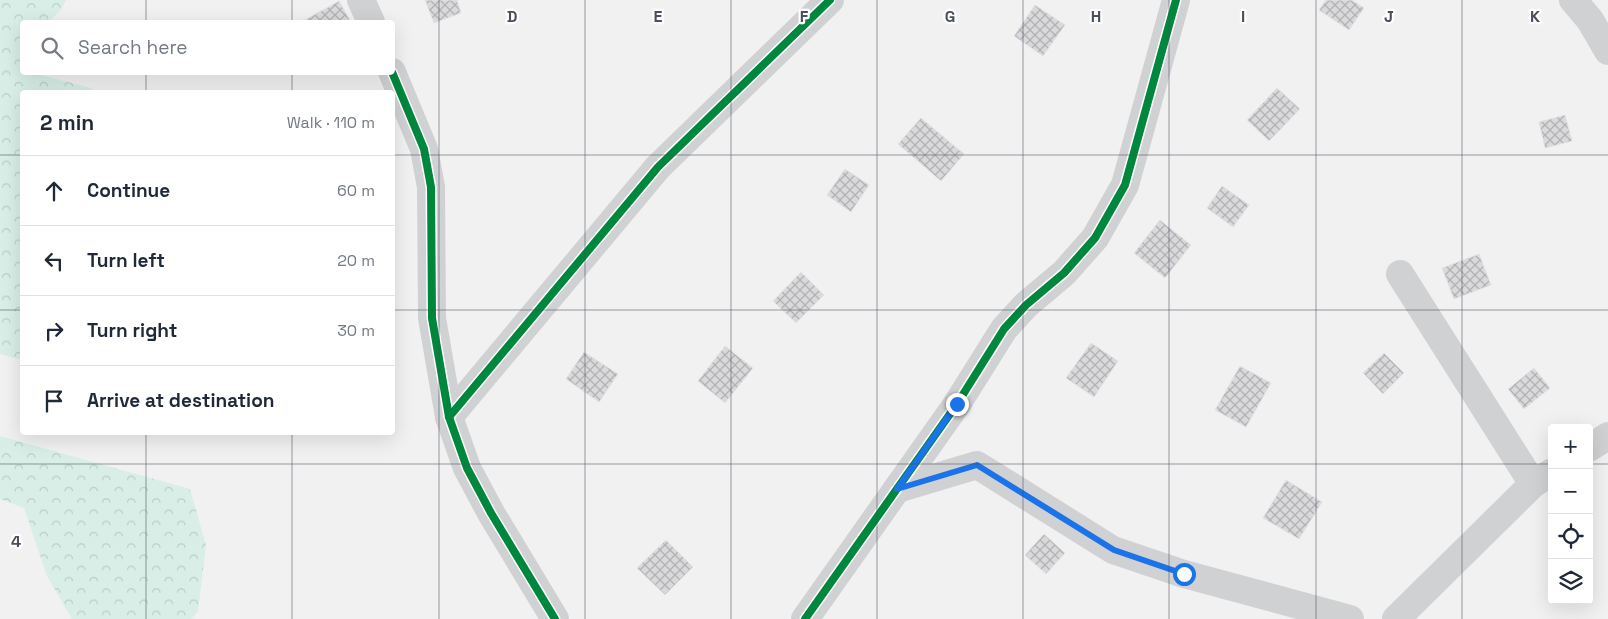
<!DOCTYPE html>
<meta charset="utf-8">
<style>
body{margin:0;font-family:"Space Grotesk",sans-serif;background:#f2f2f3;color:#1f2937}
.controls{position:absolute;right:15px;bottom:15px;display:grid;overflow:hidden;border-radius:5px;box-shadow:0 5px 20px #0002}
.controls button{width:45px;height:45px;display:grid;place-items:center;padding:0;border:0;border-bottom:1px solid #e0e1e3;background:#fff;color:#1f2937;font:25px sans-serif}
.stop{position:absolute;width:15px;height:15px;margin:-11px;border:4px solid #1a73e8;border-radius:50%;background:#fff}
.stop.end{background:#1a73e8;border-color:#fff;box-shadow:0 1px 5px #0008}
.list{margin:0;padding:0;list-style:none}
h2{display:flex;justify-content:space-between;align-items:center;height:65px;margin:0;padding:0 20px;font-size:21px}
h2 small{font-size:16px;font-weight:400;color:#747a83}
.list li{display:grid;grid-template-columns:32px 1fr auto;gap:15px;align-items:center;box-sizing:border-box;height:70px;padding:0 20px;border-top:1px solid #e0e1e3}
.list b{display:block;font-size:19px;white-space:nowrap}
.list em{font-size:16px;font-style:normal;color:#747a83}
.icon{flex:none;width:28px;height:28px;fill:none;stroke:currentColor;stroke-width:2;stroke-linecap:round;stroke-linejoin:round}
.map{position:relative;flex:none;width:1608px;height:619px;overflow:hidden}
.search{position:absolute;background:#fff;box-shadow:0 5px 20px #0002;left:20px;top:20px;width:375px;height:55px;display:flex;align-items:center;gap:12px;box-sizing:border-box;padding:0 18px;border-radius:5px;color:#747a83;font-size:19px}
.panel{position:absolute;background:#fff;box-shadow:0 5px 20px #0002;left:20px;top:90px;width:375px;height:345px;border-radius:5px}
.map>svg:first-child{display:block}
.forest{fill:url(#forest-crowns)}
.building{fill:url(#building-cross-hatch);stroke:#e3e3e4}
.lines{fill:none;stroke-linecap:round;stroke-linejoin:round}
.minor{stroke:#d0d1d3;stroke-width:28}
.cycleway-casing{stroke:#fff;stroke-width:11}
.cycleway{stroke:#00873e;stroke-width:8}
.route{stroke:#1a73e8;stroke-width:6}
.grid{fill:none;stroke:#4a4f5c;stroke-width:1;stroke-opacity:0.55}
.grid-label{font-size:16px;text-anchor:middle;font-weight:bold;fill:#4a4f5c;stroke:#fff;stroke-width:4.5;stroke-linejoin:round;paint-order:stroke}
</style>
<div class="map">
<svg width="1608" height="619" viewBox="0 0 1608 619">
<defs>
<pattern id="forest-crowns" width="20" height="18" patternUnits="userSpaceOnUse" patternTransform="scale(1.25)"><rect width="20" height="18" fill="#d8eee6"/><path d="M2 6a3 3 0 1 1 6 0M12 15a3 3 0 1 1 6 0" fill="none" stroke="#bbcec8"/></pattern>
<pattern id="building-cross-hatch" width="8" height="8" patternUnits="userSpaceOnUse" patternTransform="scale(1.25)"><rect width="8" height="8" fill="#d9d9db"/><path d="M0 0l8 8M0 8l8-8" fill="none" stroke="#b2b2b5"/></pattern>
</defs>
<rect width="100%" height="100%" fill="#f1f1f1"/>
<g class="forest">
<path d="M0,0h66l-5,10 -13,12h-26v50l11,1 58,15 5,4h-74v268l-22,-6z"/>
<path d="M0,436l190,53 16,56 -8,66 -7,8h-119l-25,-43 -23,-68 -24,-9z"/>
</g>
<g class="building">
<path d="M425,0h32l4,13 -27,10z"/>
<path d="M1326,0h26l12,8 -15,22 -30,-20z"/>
<path d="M339,1l12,21h-48v-1z"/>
<path d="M1035,5l30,20 -22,31 -29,-20z"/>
<path d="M1277,88l23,21 -31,32 -22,-21z"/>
<path d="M1565,115l7,26 -27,7 -6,-26z"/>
<path d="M921,118l43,36 -23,27 -43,-37z"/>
<path d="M845,169l24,16 -18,27 -24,-17z"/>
<path d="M1222,186l27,19 -16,22 -26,-19z"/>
<path d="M1160,220l31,25 -26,33 -31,-25z"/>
<path d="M1479,254l12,31 -37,14 -12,-31z"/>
<path d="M801,272l23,23 -28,28 -23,-22z"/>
<path d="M1091,343l27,18 -24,36 -28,-19z"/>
<path d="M725,346l28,22 -28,35 -27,-22z"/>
<path d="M584,352l34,22 -19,28 -33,-23z"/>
<path d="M1384,353l20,20 -21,21 -20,-21z"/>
<path d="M1240,366l31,17 -25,44 -31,-17z"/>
<path d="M1534,368l16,20 -26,21 -16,-20z"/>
<path d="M1286,480l36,22 -23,37 -36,-21z"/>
<path d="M1044,534l21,19 -19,21 -21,-19z"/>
<path d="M666,540l27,27 -28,28 -28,-27z"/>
</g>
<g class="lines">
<g class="minor">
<path d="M361,0l10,22"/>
<path d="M1573,0l17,20 18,31"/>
<path d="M392,72l32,77 7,38 1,131 17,99 18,51 24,45 64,106"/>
<path d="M1400,274l133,210"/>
<path d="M449,417l209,-250 172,-167"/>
<path d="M1589,448l19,-12"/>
<path d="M897,489l80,-24 136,85 71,24 166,45"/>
<path d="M805,619l152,-215 47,-75 22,-24 38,-32 31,-35 30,-53 51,-185"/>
<path d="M1396,619l137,-135 19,-12"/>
</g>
<g class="cycleway-casing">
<g id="cycleway">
<path d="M392,72l32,77 7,38 1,131 17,99 18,51 24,45 64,106"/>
<path d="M449,417l209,-250 172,-167"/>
<path d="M805,619l152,-215 47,-75 22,-24 38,-32 31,-35 30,-53 51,-185"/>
</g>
</g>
<use href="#cycleway" class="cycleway"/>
</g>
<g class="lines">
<path class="route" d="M957,404l-60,85 80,-24 137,85 70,24"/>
</g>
<path class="grid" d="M146,0v22M292,0v22M439,0v619M585,0v619M731,0v619M877,0v619M1023,0v619M1169,0v619M1316,0v619M1462,0v619M146,72v20M292,72v20M0,155h22M392,155h1216M0,310h22M392,310h1216M146,432v187M292,432v187M0,464h1552M1589,464h19"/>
<g class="grid-label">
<text x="512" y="22">D</text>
<text x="658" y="22">E</text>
<text x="804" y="22">F</text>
<text x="950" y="22">G</text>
<text x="1096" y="22">H</text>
<text x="1243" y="22">I</text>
<text x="1389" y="22">J</text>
<text x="1535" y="22">K</text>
<text x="16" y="547">4</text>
</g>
</svg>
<div class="controls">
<button>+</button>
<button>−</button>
<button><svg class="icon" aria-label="locate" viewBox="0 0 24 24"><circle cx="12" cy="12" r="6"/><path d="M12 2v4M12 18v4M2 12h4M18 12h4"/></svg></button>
<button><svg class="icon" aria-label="layers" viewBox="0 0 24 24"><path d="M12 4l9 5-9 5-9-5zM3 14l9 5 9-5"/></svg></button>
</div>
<div class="stop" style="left:1184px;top:574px"></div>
<div class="stop end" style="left:957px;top:404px"></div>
<div class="search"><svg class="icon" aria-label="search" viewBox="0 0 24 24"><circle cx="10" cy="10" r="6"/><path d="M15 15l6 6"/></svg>Search here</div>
<section class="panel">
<h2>2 min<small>Walk · 110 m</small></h2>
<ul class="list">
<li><svg class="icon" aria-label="ahead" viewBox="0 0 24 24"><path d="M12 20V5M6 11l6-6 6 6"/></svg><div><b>Continue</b></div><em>60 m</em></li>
<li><svg class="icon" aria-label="left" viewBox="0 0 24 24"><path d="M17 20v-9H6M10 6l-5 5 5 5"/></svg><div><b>Turn left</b></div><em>20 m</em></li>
<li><svg class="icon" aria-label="right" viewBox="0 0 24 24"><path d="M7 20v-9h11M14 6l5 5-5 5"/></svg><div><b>Turn right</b></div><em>30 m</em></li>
<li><svg class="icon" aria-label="arrive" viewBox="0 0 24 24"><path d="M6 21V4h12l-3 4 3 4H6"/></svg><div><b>Arrive at destination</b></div></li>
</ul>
</section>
</div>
